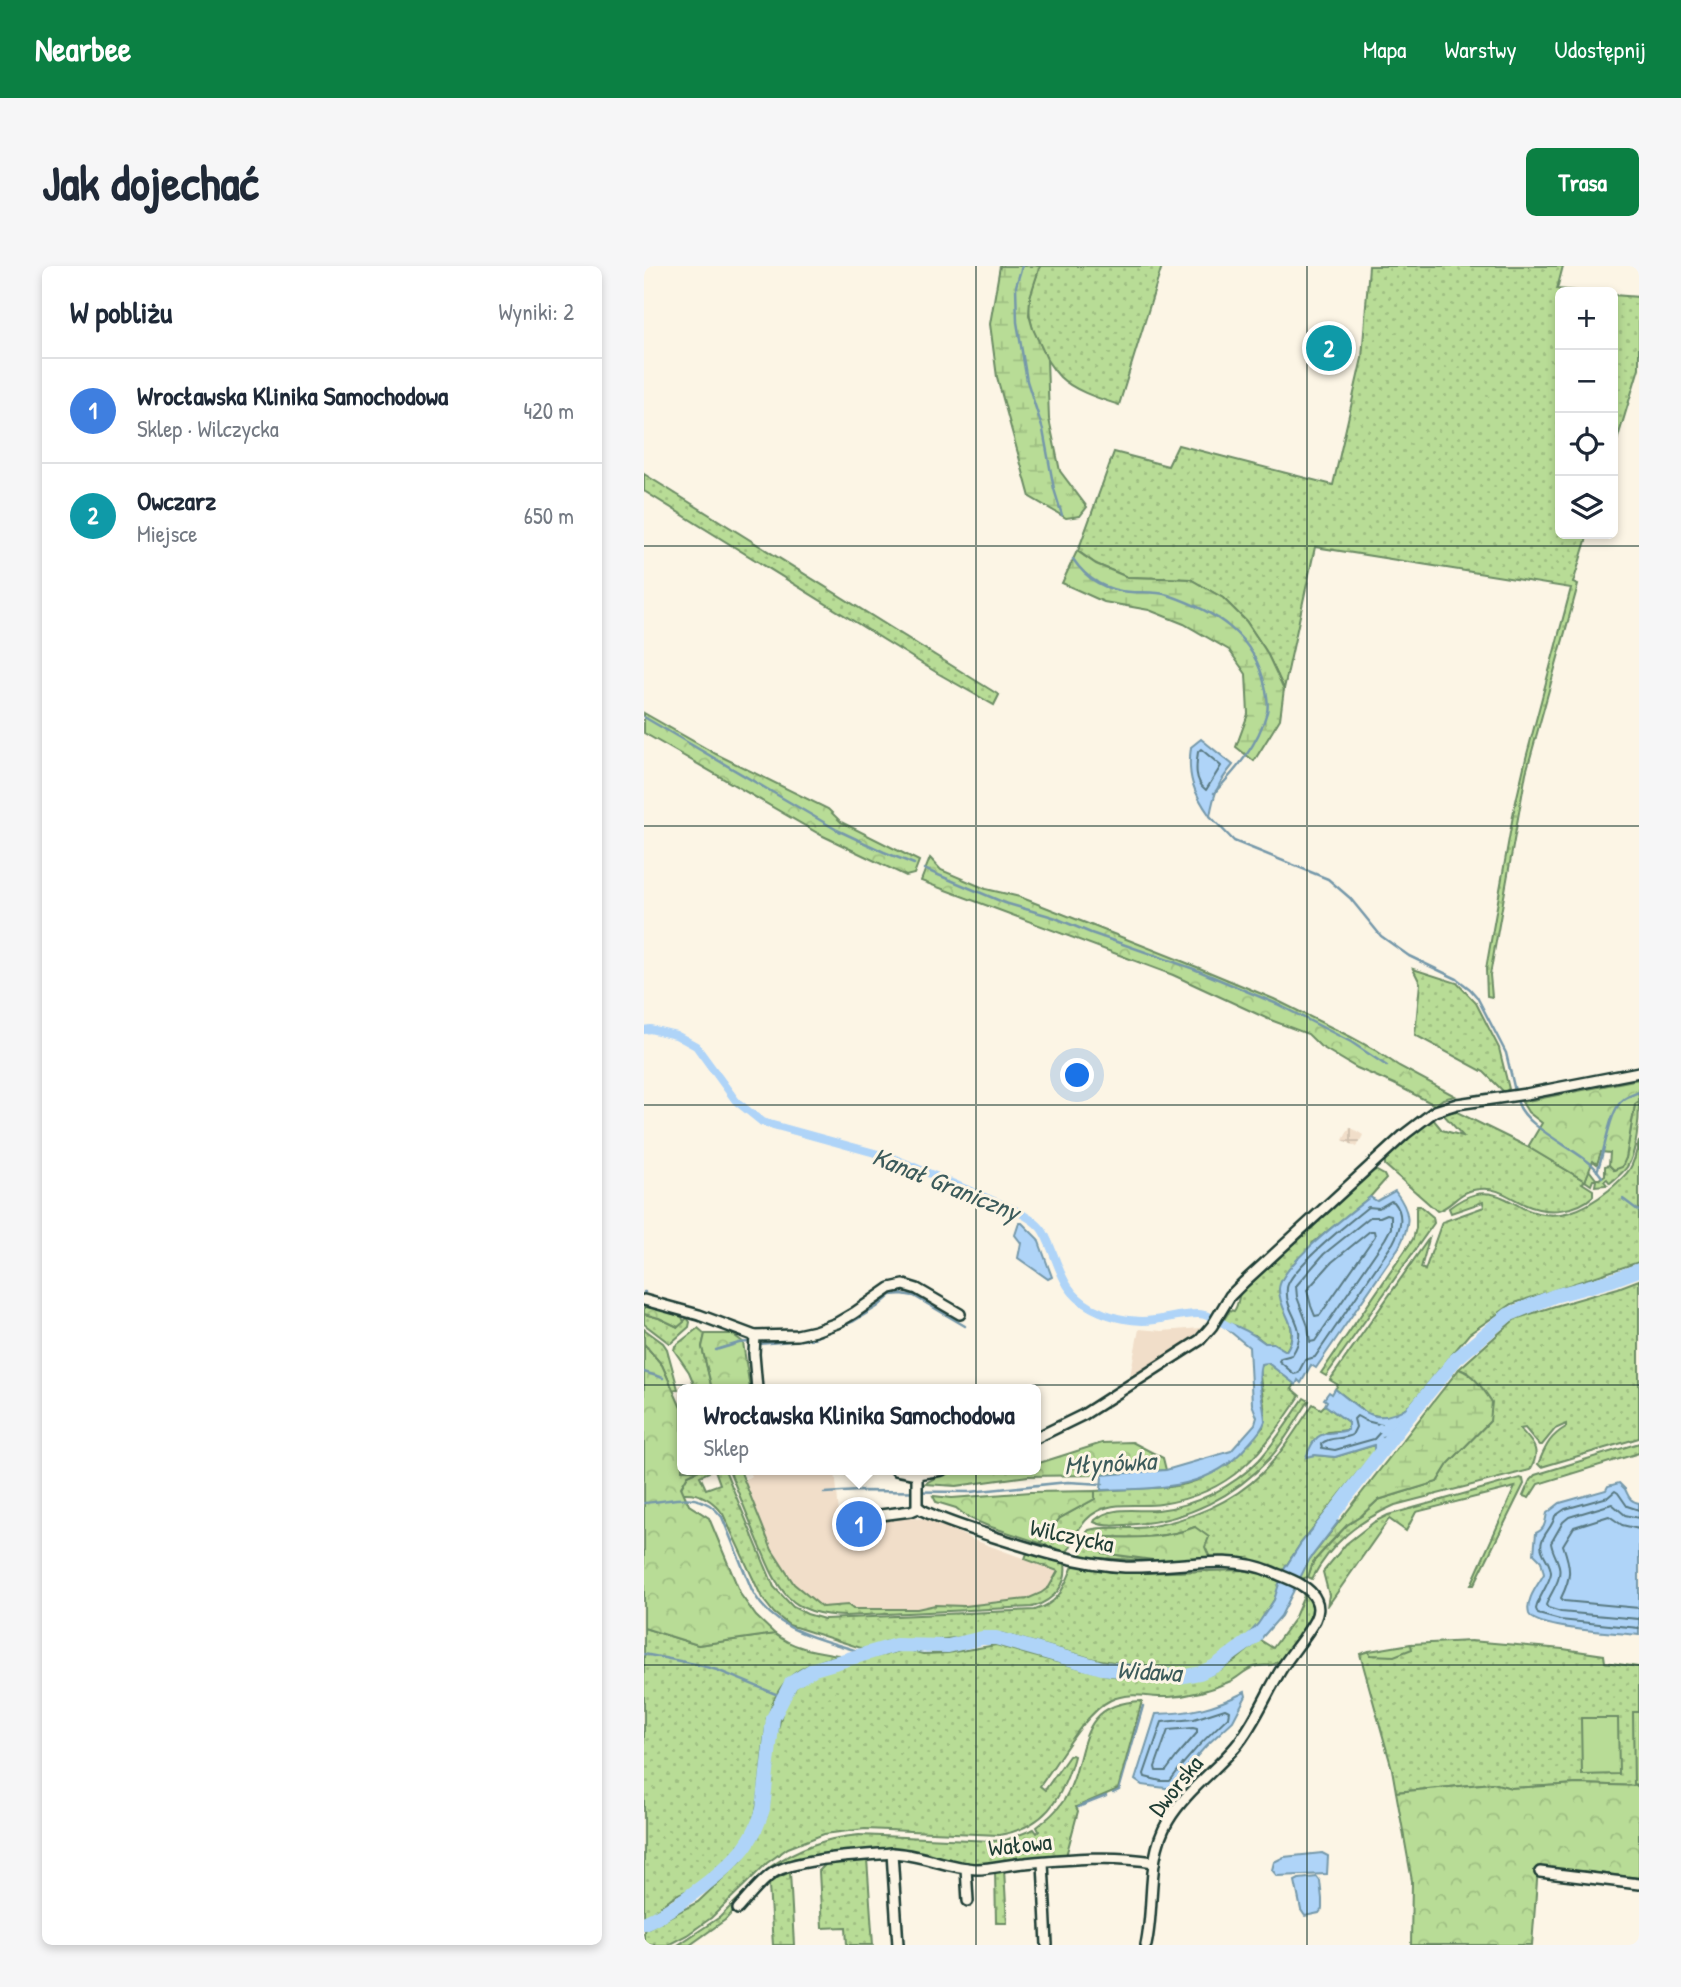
<!DOCTYPE html>
<html lang="pl">
<meta charset="utf-8">
<style>
body{margin:0;font-family:"Patrick Hand",sans-serif;background:#f6f6f7;color:#1f2937}
.controls{position:absolute;right:21px;top:21px;display:grid;overflow:hidden;border-radius:10px;box-shadow:0 4px 10px #0003}
.controls button{width:63px;height:63px;display:grid;place-items:center;padding:0;border:0;border-bottom:2px solid #e0e1e3;background:#fff;color:#1f2937;font:35px sans-serif}
.you{position:absolute;left:434px;top:810px;width:24px;height:24px;margin:-18px;border:5px solid #fff;border-radius:50%;background:#1a73e8;box-shadow:0 0 0 10px #1a73e833}
.badge{display:grid;place-items:center;width:46px;height:46px;border-radius:50%;background:#0b8043;color:#fff;font-size:23px;font-weight:700}
.pin{position:absolute;translate:-50% -50%;border:4px solid #fff;box-shadow:0 2px 7px #0006}
.popup{position:absolute;left:33px;top:1118px;width:364px;height:91px;box-sizing:border-box;display:grid;place-content:center;border-radius:10px;background:#fff;filter:drop-shadow(0 2px 5px #0005);font-size:23px;white-space:nowrap;color:#747a83}
.popup b{font-size:26px;color:#1f2937}
.popup::after{content:'';position:absolute;left:50%;top:100%;margin-left:-14px;border:14px solid transparent;border-top-color:#fff}
.list{margin:0;padding:0;list-style:none}
h2{display:flex;justify-content:space-between;align-items:center;height:91px;margin:0;padding:0 28px;font-size:30px}
h2 small{font-size:23px;font-weight:400;color:#747a83}
.list li{display:grid;grid-template-columns:46px 1fr auto;gap:21px;align-items:center;box-sizing:border-box;height:105px;padding:0 28px;border-top:2px solid #e0e1e3}
.list b{display:block;font-size:26px;white-space:nowrap}
.list p{margin:0;font-size:23px;white-space:nowrap;color:#747a83}
.list em{font-size:23px;font-style:normal;color:#747a83}
.icon{flex:none;width:38px;height:38px;fill:none;stroke:currentColor;stroke-width:2;stroke-linecap:round;stroke-linejoin:round}
.map{position:relative;flex:none;width:995px;height:1679px;overflow:hidden;border-radius:10px}
header{display:flex;align-items:center;gap:42px;box-sizing:border-box;height:98px;padding:0 35px;background:#0b8043;color:#fff}
header strong{font-size:33px}
nav{display:flex;gap:38px;margin-inline-start:auto;font-size:24px}
.intro{display:flex;align-items:center;justify-content:space-between;box-sizing:border-box;height:168px;padding:0 42px}
h1{margin:0;font-size:49px}
.button{padding:18px 32px;border-radius:10px;background:#0b8043;color:#fff;font-size:24px;font-weight:700}
main{display:flex;gap:42px;padding:0 42px}
aside{flex:1;background:#fff;border-radius:10px;box-shadow:0 4px 10px #0003}
.map>svg:first-child{display:block}
.built{fill:#f1dec9}
.industrial{fill:url(#industrial-grid)}
.grass{fill:url(#grass-dots);stroke:#6c8c65;stroke-width:2}
.forest{fill:url(#forest-crowns);stroke:#6c8c65;stroke-width:2}
.wetland{fill:url(#wetland-marsh);stroke:#6c8c65;stroke-width:2}
.pitch{fill:#b8dc96;stroke:#6c8c65;stroke-width:2}
.water{fill:#afd4f8;stroke:#7598aa;stroke-width:2}
.lines{fill:none;stroke-linecap:round;stroke-linejoin:round}
.shore{stroke:#597982;stroke-width:2}
.stream{stroke:#7598aa;stroke-width:2.5}
.canal{stroke:#afd4f8;stroke-width:8}
.river{stroke:#afd4f8;stroke-width:14}
.minor-casing{stroke:#1f3d34;stroke-width:14}
.minor{stroke:#fcf5e5;stroke-width:9}
.grid{fill:none;stroke:#1f3d34;stroke-width:2;stroke-opacity:0.55}
.labels{text-anchor:middle;stroke-width:6;stroke-linejoin:round;paint-order:stroke}
.street-label{font-size:24px;fill:#1f3d34;stroke:#fcf5e5}
.water-label{font-size:26px;font-style:italic;fill:#3c5b5b;stroke:#fcf5e5}
</style>
<header>
<strong>Nearbee</strong>
<nav><a>Mapa</a><a>Warstwy</a><a>Udostępnij</a></nav>
</header>
<div class="intro"><h1>Jak dojechać</h1><a class="button">Trasa</a></div>
<main>
<aside>
<h2>W pobliżu<small>Wyniki: 2</small></h2>
<ul class="list">
<li><span class="badge" style="background:#3f7fe0">1</span><div><b>Wrocławska Klinika Samochodowa</b><p>Sklep · Wilczycka</p></div><em>420 m</em></li>
<li><span class="badge" style="background:#0f9aa8">2</span><div><b>Owczarz</b><p>Miejsce</p></div><em>650 m</em></li>
</ul>
</aside>
<div class="map">
<svg width="995" height="1679" viewBox="0 0 995 1679">
<defs>
<pattern id="industrial-grid" width="8" height="8" patternUnits="userSpaceOnUse" patternTransform="scale(1.75)"><rect width="8" height="8" fill="#f1dec9"/><path d="M0 4h8M4 0v8" fill="none" stroke="#cebfad"/></pattern>
<pattern id="grass-dots" width="8" height="8" patternUnits="userSpaceOnUse" patternTransform="scale(1.75)"><rect width="8" height="8" fill="#b8dc96"/><path d="M2 2h.1M6 6h.1" fill="none" stroke="#9ebe82" stroke-width="1.8" stroke-linecap="round"/></pattern>
<pattern id="forest-crowns" width="20" height="18" patternUnits="userSpaceOnUse" patternTransform="scale(1.75)"><rect width="20" height="18" fill="#b8dc96"/><path d="M2 6a3 3 0 1 1 6 0M12 15a3 3 0 1 1 6 0" fill="none" stroke="#9ebe82"/></pattern>
<pattern id="wetland-marsh" width="20" height="14" patternUnits="userSpaceOnUse" patternTransform="scale(1.75)"><rect width="20" height="14" fill="#b8dc96"/><path d="M1 5h8M5 5V1M11 12h8M15 12V8" fill="none" stroke="#9ebe82"/></pattern>
</defs>
<rect width="100%" height="100%" fill="#fcf5e5"/>
<filter id="ink" filterUnits="userSpaceOnUse"><feTurbulence type="fractalNoise" baseFrequency=".0143" numOctaves="2"/><feDisplacementMap in="SourceGraphic" scale="14" xChannelSelector="R" yChannelSelector="G"/><feConvolveMatrix kernelMatrix="1 2 1 2 8 2 1 2 1" color-interpolation-filters="sRGB"/></filter>
<g filter="url(#ink)">
<g class="built">
<path d="M557,1062l-9,11 -55,38 -7,-1 9,-47 23,2z"/>
<path d="M107,1204h84l5,54 56,-7 32,2 46,21 84,31 -9,16 -8,6 -14,6 -62,7 -30,-1 -18,4h-64l-6,-4 -25,2 -28,-23 -22,-34 -28,-70 7,-4z"/>
</g>
<path class="industrial" d="M706,861l13,8 -6,12 -14,-7z"/>
<g class="grass">
<path d="M396,0h122l-43,139c-18,-6 -45,-14 -59,-28 -17,-18 -35,-55 -30,-80 2,-10 7,-21 10,-31z"/>
<path d="M725,0h194l-6,23 30,3h-27v242h28l-15,49 5,2 -52,188 -36,202 2,22 -5,-1 -1,-27 28,-159 12,-52 45,-170 -256,-41 -31,142 -18,-38 -20,-30 -23,-23 -33,-19 -63,-2 -31,-13 -18,-13 36,-99 54,14 10,-21 155,40 29,-127z"/>
<path d="M969,29l26,2v71l-26,86z"/>
<path d="M0,208l355,221 -5,10 -55,-31 -295,-183z"/>
<path d="M769,703l44,14 19,20 23,45 10,41 -5,3 -20,-20 -69,-37 5,-52z"/>
<path d="M995,835c0,18 -2,52 -12,66 -5,7 -11,11 -17,16l-3,-4 -3,2 3,4 -12,1 1,-6h-3l-2,5 -6,-4 -3,2 11,7v6c-16,16 -47,18 -67,9 -16,-7 -28,-18 -46,-16 -22,1 -27,18 -43,22l-52,-46v-6l3,-3 35,-32 10,-5 9,11 21,6 -20,-22 12,-3 73,36 57,34 4,-11 7,9h3l6,-4v-9l4,-1 5,5 12,-12 9,-54z"/>
<path d="M995,875v121l-127,42 -43,30 -59,71 -16,10 -10,2 -16,-3 -33,-25 3,-4 -8,-5 97,-139 2,-2 -8,29 4,2 17,-48 42,-15 -1,-5 -32,11 -2,-5c17,-13 34,-20 55,-10 7,3 13,7 19,10 33,15 60,3 86,-18 21,-18 24,-21 30,-49z"/>
<path d="M731,904l9,5 2,4 -16,18 -57,46 -34,47c5,24 21,39 7,61l-13,-8h-8l-10,-8 -6,-1 -26,-13 7,-11 4,1c6,-8 3,-16 9,-24l128,-116z"/>
<path d="M773,940h3l13,11 1,6 -108,153 -5,-3 92,-134 3,-11v-19z"/>
<path d="M995,1014v158l-98,29 -3,-3c8,-18 11,-27 28,-37v-3l-11,5 -13,16h-3l-14,-17 -5,1c13,14 22,21 10,41l-135,35c-37,16 -64,38 -83,74l-4,-2 5,-15 34,-37 14,-9 17,-16 59,-18 11,-18 42,-43 -23,-49 -8,-3 56,-50 40,-13 63,-18z"/>
<path d="M0,1048l15,4 19,9 9,-9 3,4 -1,5 -18,16h-2l-25,-19z"/>
<path d="M54,1062l7,6 -3,13 10,42h-16l-7,-17 -15,-22 1,-4z"/>
<path d="M0,1063l19,14 4,6 11,40 -5,1 -11,-25 -18,-21z"/>
<path d="M620,1097h4l27,21 -3,5 8,7c-38,56 -66,97 -139,108 -21,3 -43,-3 -63,7 -10,5 -17,14 -22,23 -4,7 -4,14 -10,18l-26,-9 20,-25 34,-19 1,-8 75,-4 16,-3 12,-4 32,-17 33,-36 2,-13 -6,-45 2,-5z"/>
<path d="M660,1132l5,3c-13,19 -24,41 -40,58 -34,37 -82,61 -133,65 -12,1 -31,4 -42,-2l1,-2c18,-15 41,-8 63,-10 37,-4 75,-23 101,-50 17,-19 31,-41 45,-62z"/>
<path d="M669,1138l8,5 4,-4 23,17 1,4 -1,4 -20,2 -11,6 -2,17 20,2 40,-12 -1,7 -73,91 -18,28c-24,-9 -46,-12 -73,-13l-15,-31c-30,12 -63,11 -95,10l3,16 64,9 -82,-5c-11,-7 -5,-19 4,-27 17,-5 39,0 58,-3 42,-7 85,-24 115,-54 20,-20 35,-45 51,-69z"/>
<path d="M995,1177v10l-101,31 -9,14 -6,-2 7,-16 5,-5z"/>
<path d="M55,1204h9l1,2 -9,4 6,13 14,-5 -5,-14h10l49,117 19,20 14,7 17,5 211,-9c25,-8 28,-21 38,-44l3,-1 60,8 105,-3 25,4 15,8 -7,18 -16,25 -20,21 -25,16 -20,8 -16,2 -83,-13 -93,-26 -75,8 -18,-1 -44,9 -75,-24 -15,-12 -12,-15 -39,-84c-10,-14 -23,-22 -40,-21l-2,-5 7,-13z"/>
<path d="M85,1204h11l32,80 22,34 28,23 26,-2 5,4h64l18,-4 30,1 62,-7 14,-6 8,-6 9,-16 -33,-12 2,-6 38,10c3,22 -11,37 -32,44l-188,9c-58,-1 -67,-27 -87,-75 -10,-24 -19,-47 -29,-71z"/>
<path d="M876,1212l3,1 1,5 -50,101h-3l44,-98 -99,25 -10,19 -17,-12 -62,88 2,-12 -6,-23 23,-28 28,-22 14,-7z"/>
<path d="M657,1323c14,12 14,22 4,37 -8,12 -15,25 -26,35 -8,7 -15,3 -25,6 -8,2 -15,10 -23,14 -20,9 -40,15 -62,16 -20,1 -39,-6 -58,3 -26,12 -53,62 -71,86l5,4 24,-34 3,-1 2,1 -1,4c-12,41 -29,67 -74,75l-134,-6 -41,5 -36,14 -21,15 -56,55 -24,17 -19,10h-24v-15l54,-28 43,-41 15,-21 13,-34 6,-64 8,-33 13,-22 14,-11 23,-9 67,-16h12l11,3 25,-1 48,-8 34,10 77,20 40,6 7,-3 35,2 23,-6 23,-13 25,-21 13,8 21,-29 10,-23z"/>
<path d="M0,1362l54,17 77,-11c20,15 40,17 64,21 -17,5 -36,10 -49,22 -38,34 -21,109 -40,153 -7,16 -41,48 -56,57 -8,5 -17,6 -24,12 -9,7 -16,14 -26,19z"/>
<path d="M827,1375l92,8 41,6 1,7 34,5v119l-61,-2 -67,4 -19,-5 -96,9 -4,-23 -32,-115 9,-3 1,4 41,-6v-5z"/>
<path d="M498,1435l-24,88 -42,18 2,4 -12,45 -77,9h-26l-46,-12 -111,5 -19,4 -14,8 -3,-3c28,-19 55,-29 89,-32l133,6 14,-1 28,-11 3,4 2,-2 -2,-4c10,-8 20,-16 27,-27 26,-43 8,-97 78,-99z"/>
<path d="M223,1593l6,86h-26l-1,-18 -24,1 -3,-57 8,-8z"/>
<path d="M360,1603l3,54h-11l-1,-53z"/>
<path d="M123,1604l3,3 -45,47 -35,25h-12l42,-28z"/>
<path d="M146,1606l4,73h-21l-4,-59 2,-5z"/>
</g>
<g class="forest">
<path d="M0,447l72,41 112,55 13,13 78,39 -5,13 -8,2 -85,-41 -177,-102z"/>
<path d="M286,592l11,12 45,19 34,8 177,70 77,32 77,38 24,13 24,16 56,30 -12,3 -8,6 -41,-21 -37,-16 -37,-22 -12,-12 -40,-15 -95,-44 -252,-94z"/>
<path d="M995,813v22l-4,3 -9,54 -4,9 -8,3 -5,-5 1,-12 -9,-1 -4,12 -4,-3 -8,20 -57,-34 14,-24 -14,-11 -6,-10z"/>
<path d="M0,1040l19,4 19,7 2,5 -6,5 -19,-9 -15,-4z"/>
<path d="M61,1068h27l11,8 7,47h-38l-10,-42z"/>
<path d="M0,1078l18,21 20,45v60h17l-11,5 -7,12 8,18 20,13 32,77 15,21 19,18 -77,11 -54,-17z"/>
<path d="M488,1176l31,16 3,12 -64,5 -74,1 -72,10 -32,-2c33,-21 74,-14 112,-14v-6l66,-21z"/>
<path d="M451,1225v8l-35,19 -20,25 -52,-17 -21,-9 -11,-9 -20,-6 -3,-6 19,2 79,-6z"/>
<path d="M551,1261l14,10 -4,10 5,11 -43,4 -64,-9 -7,-8 4,-8c31,1 65,2 95,-10z"/>
<path d="M767,1378l1,5 -18,7 -24,-1 -1,-4z"/>
<path d="M849,1517l18,5 67,-4 61,2v92l-50,-6 -51,-4 -6,77h-121l1,-64 -16,-89z"/>
</g>
<g class="wetland">
<path d="M356,0h40l-10,31 -1,18 4,14 14,30 2,60 11,52 27,36 -7,9 -14,2 -36,-21 -33,-120 -7,-53z"/>
<path d="M433,285l19,13 31,13 63,2 33,19 23,23 20,30 18,38 -4,30 -26,42 -18,-14 12,-33 -2,-40 -17,-24 -45,-26 -35,-14 -45,-8 -42,-19z"/>
<path d="M815,1103c16,6 24,20 33,33l-2,19 -42,43 -11,18 -59,18 -17,16 -14,9 -17,18 -17,19 -5,15 -10,3 11,-20z"/>
</g>
<g class="pitch">
<path d="M989,1446h6v73l-5,-1z"/>
<path d="M937,1452h37l1,56 -37,1z"/>
</g>
<g class="water">
<path d="M557,473l32,26c-15,18 -19,28 -23,51 -17,-24 -23,-40 -19,-69z"/>
<path d="M751,925c16,21 16,33 4,56l-83,121 -5,-3 -10,18 -3,-3 -2,5 -28,-22 -7,1c-5,18 3,39 4,57 -3,10 -12,18 -19,26 -37,44 -92,41 -145,43l1,-15 64,-5 65,-19 24,-27 2,-7 -5,-13 -3,-57 -27,-22 1,-4c15,5 31,13 42,22h8l13,8c17,-26 -7,-36 -7,-62 1,-24 71,-76 91,-92l7,4z"/>
<path d="M375,957h3l16,16 14,38 -4,2 -30,-21 3,-15 -6,-8z"/>
<path d="M691,1123c29,22 40,40 75,16l-36,47v-7l-39,12 -20,-2 -9,2c11,-29 17,-21 42,-27v-8l-23,-17 2,-4 -3,-2 5,-7 3,2z"/>
<path d="M975,1217l6,6c4,8 4,12 14,14v132c-18,-2 -105,-6 -110,-21 -4,-14 9,-29 15,-40l-3,-13 -7,-7 2,-21c10,-4 9,-12 11,-20l13,-10 46,-13 2,-4z"/>
<path d="M682,1247l12,9 -29,38 -28,56 -21,24 -14,11 -8,-5 20,-22 16,-24 9,-29 18,-28z"/>
<path d="M601,1426l1,4 -13,25 -27,25 -17,19 -16,24 -31,-4 -7,-5 21,-66c35,-1 57,-6 89,-22z"/>
<path d="M678,1587l6,3 -1,18 -50,2 -5,-6 2,-8 10,-5z"/>
<path d="M673,1611l3,4 2,18v10l-3,4 -14,3 -4,-6 -6,-29 4,-2z"/>
</g>
<g class="lines">
<g class="shore">
<path d="M557,483l20,17 -15,24c-12,-9 -10,-24 -8,-38z"/>
<path d="M747,935l3,1c11,13 6,28 -1,41l-78,114 -10,3 -7,13 -4,1 -15,-13 2,-3 11,-3c20,-30 -8,-39 -5,-67 2,-19 65,-68 81,-81l11,1z"/>
<path d="M743,948l4,1v13l-6,11 -70,102 -5,1 -2,-16 -11,-29 -1,-11 28,-32 46,-37h10z"/>
<path d="M726,965h4l1,5 -55,79 -5,1 -4,-10 -4,-16 25,-28z"/>
<path d="M713,1150l9,5 16,4 1,4 -9,10 -39,11 -13,-2 -1,-4c9,-8 21,-4 31,-9l4,-8 -2,-8z"/>
<path d="M995,1244l-12,-4 -9,-13 -3,-2 -7,6 -43,12 -10,7c-2,10 -10,16 -13,25 -4,12 9,19 9,32 -1,10 -13,24 -15,36l2,5 22,6 79,8"/>
<path d="M995,1252l-14,-3 -13,-11 -43,13 -6,5 -12,21c1,8 6,15 8,23 3,15 -8,25 -13,39l2,3 13,4 78,7"/>
<path d="M995,1263l-17,-4 -13,-9 -35,11 -11,18c8,23 9,31 -2,53l3,3 75,7"/>
<path d="M581,1443l4,2 -1,6c-23,22 -39,37 -58,64h-9l-16,-4 -1,-3 18,-52 32,-3z"/>
<path d="M549,1462l4,1v4l-20,23 -11,15h-10l-1,-4 13,-37z"/>
</g>
<g class="stream">
<path d="M378,0l-6,20 1,36 10,59 16,49 11,59 8,26"/>
<path d="M429,293c14,21 32,32 58,33 13,1 24,-1 37,3 47,16 86,40 97,91 2,9 4,17 2,26 -9,33 -30,57 -53,81"/>
<path d="M0,451l193,113 47,22 30,12"/>
<path d="M566,550l24,25 94,38 22,19 31,38 28,20 48,23 13,10 7,8 29,56 9,38"/>
<path d="M280,603l81,34 48,14 38,16 103,36 83,35 74,38 36,24"/>
<path d="M874,837c8,24 54,44 73,61 4,3 8,9 11,13"/>
<path d="M953,905c8,-18 12,-62 27,-72 4,-3 10,-5 15,-7"/>
<path d="M979,933l16,12"/>
<path d="M0,1026h1"/>
<path d="M115,1078l52,-5 43,-18 23,-14 14,-12 11,-1 12,2 51,30"/>
<path d="M72,1084l23,-7 9,-1"/>
<path d="M0,1106l19,6"/>
<path d="M739,1171l11,-2"/>
<path d="M180,1227l36,-2 110,1 98,-10 35,2"/>
<path d="M0,1237c31,-2 56,-15 78,14l30,73c22,43 71,49 112,63"/>
<path d="M0,1388l51,10 22,6 66,27"/>
<path d="M506,1417l1,-9"/>
<path d="M469,1527l6,-3 24,-84"/>
<path d="M434,1541l28,-11"/>
</g>
<g class="canal">
<path d="M0,764l6,-1 26,6 20,11 40,55 26,21 131,36 122,52c10,6 23,12 29,23 16,29 15,57 48,75 19,10 42,15 63,12 14,-2 28,-6 43,-6 11,0 24,9 34,14"/>
<path d="M736,1162l14,7"/>
</g>
<g class="river">
<path d="M676,1265l84,-109 52,-63 52,-44 46,-19 58,-16 27,-10"/>
<path d="M0,1657c26,-11 74,-46 93,-67 13,-13 21,-30 26,-47l10,-91 18,-35 23,-14 82,-24 52,1 34,-8h14l106,30 78,9 20,-4 15,-7 40,-29"/>
</g>
<g class="minor-casing">
<g id="minor">
<path d="M0,1034l55,15 56,21 -1,18 3,35"/>
<path d="M111,1070l42,-1 18,-4 22,-8 17,-10 36,-25 14,-3 13,4 43,25"/>
<path d="M392,1172l47,-23 117,-75 12,-14 18,-30 14,-14 161,-148 30,-23 22,-7 69,-10 113,-22"/>
<path d="M252,1204l21,4 25,-4"/>
<path d="M273,1208v32l5,4c21,11 46,18 69,26 44,14 88,28 134,31 48,2 102,-15 147,5 14,6 38,13 44,28 3,6 2,14 -1,20 -9,17 -23,32 -33,48 -16,26 -27,55 -46,78 -21,25 -51,46 -68,75 -22,37 -13,83 -22,124"/>
<path d="M206,1253l61,-8 7,-3"/>
<path d="M399,1596l4,83"/>
<path d="M322,1602l2,33"/>
<path d="M896,1606l99,12"/>
<path d="M94,1643c11,-12 22,-27 35,-36 24,-15 88,-17 119,-20"/>
<path d="M254,1679l-6,-92c29,1 55,15 85,16 15,0 32,-5 48,-6 44,-4 86,-8 129,-1"/>
</g>
</g>
<use href="#minor" class="minor"/>
</g>
</g>
<path class="grid" d="M332,0v1679M663,0v1679M0,280h995M0,560h995M0,839h995M0,1119h995M0,1399h995"/>
<g class="labels">
<g class="street-label">
<text transform="translate(428 1270) rotate(12)" y="8">Wilczycka</text>
<text transform="translate(532 1520) rotate(-51)" y="8">Dworska</text>
<text transform="translate(376 1579) rotate(-6)" y="8">Wałowa</text>
</g>
<g class="water-label">
<text transform="translate(302 918) rotate(22)" y="9">Kanał Graniczny</text>
<text transform="translate(466 1197) rotate(-3)" y="9">Młynówka</text>
<text transform="translate(505 1405) rotate(3)" y="9">Widawa</text>
</g>
</g>
</svg>
<div class="controls">
<button>+</button>
<button>−</button>
<button><svg class="icon" aria-label="locate" viewBox="0 0 24 24"><circle cx="12" cy="12" r="6"/><path d="M12 2v4M12 18v4M2 12h4M18 12h4"/></svg></button>
<button><svg class="icon" aria-label="layers" viewBox="0 0 24 24"><path d="M12 4l9 5-9 5-9-5zM3 14l9 5 9-5"/></svg></button>
</div>
<div class="you"></div>
<div class="pin badge" style="left:215px;top:1258px;background:#3f7fe0">1</div>
<div class="popup"><b>Wrocławska Klinika Samochodowa</b>Sklep</div>
<div class="pin badge" style="left:685px;top:82px;background:#0f9aa8">2</div>
</div>
</main>
